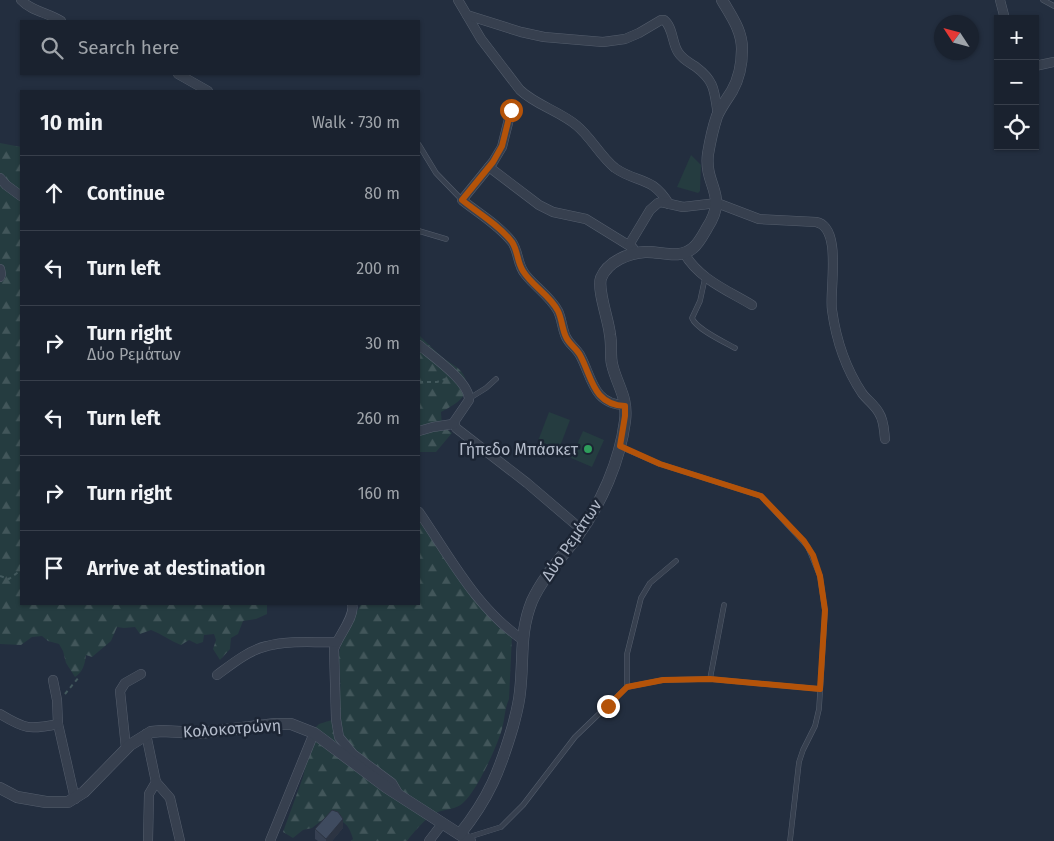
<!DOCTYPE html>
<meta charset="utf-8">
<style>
body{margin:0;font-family:"Fira Sans",sans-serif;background:#272f3b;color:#f1f3f6}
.controls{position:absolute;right:15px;top:15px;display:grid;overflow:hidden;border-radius:0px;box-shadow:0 1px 4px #0004}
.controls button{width:45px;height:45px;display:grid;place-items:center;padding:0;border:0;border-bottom:1px solid #383f4b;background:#1a222f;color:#f1f3f6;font:25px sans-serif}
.compass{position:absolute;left:934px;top:15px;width:45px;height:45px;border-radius:50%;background:#1a222f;box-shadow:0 1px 4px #0004;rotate:306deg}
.stop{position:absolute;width:15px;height:15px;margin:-11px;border:4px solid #b45309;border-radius:50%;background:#fff}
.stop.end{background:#b45309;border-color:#fff;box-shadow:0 1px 5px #0008}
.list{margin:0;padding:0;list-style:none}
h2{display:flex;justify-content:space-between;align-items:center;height:65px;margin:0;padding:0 20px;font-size:21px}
h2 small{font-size:16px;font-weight:400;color:#9fa4aa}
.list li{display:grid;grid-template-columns:32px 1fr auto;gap:15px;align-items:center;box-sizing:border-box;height:75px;padding:0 20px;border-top:1px solid #383f4b}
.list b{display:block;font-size:19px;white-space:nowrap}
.list p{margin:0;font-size:16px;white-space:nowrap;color:#9fa4aa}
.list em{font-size:16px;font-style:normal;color:#9fa4aa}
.icon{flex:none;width:28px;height:28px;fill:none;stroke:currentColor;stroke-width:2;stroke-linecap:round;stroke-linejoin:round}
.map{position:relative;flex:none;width:1054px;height:841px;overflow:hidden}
.search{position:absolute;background:#1a222f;box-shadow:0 1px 4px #0004;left:20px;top:20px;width:400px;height:55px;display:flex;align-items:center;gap:12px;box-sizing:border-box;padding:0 18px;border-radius:0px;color:#9fa4aa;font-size:19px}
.panel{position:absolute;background:#1a222f;box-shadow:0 1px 4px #0004;left:20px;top:90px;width:400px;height:515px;border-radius:0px}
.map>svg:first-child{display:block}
.green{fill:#253c40}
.forest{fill:url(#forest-firs)}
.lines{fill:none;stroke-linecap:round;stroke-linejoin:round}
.service-casing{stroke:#555e6d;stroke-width:5.5}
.minor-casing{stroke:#555e6d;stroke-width:10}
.tertiary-casing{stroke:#555e6d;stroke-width:12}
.path{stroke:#43595d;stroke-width:2;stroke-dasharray:4 4;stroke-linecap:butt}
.service{stroke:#37404f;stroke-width:4.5}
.minor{stroke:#37404f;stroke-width:9}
.tertiary{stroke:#37404f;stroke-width:11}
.wall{fill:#364052}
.shaded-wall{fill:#2c3442}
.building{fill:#3f4b5f;stroke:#2c3442}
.route{stroke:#b45309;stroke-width:6}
.leisure-dot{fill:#2e9e5b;stroke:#1c2534;stroke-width:2}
.labels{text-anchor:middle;stroke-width:5;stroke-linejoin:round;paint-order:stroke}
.poi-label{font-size:16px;fill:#b3bbca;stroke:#1c2534;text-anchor:end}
.street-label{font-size:16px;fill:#b3bbca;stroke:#1c2534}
</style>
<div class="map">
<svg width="1054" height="841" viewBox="0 0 1054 841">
<defs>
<pattern id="forest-firs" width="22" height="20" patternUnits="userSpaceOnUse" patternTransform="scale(1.25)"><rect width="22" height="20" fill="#253c40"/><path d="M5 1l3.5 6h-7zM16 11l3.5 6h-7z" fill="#42565a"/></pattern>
</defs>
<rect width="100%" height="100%" fill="#232e3f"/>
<g class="green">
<path d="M691,155l10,10 -1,26 -2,2 -21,-6z"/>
<path d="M549,412l21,8 -11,29 -21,-8z"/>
<path d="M583,431l21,9 -12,27 -21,-9z"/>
</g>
<g class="forest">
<path d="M0,143l21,4v457h246v10l-11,5 -13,2 -5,13 -7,4 -1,11 -10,11 -7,-11 3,-9 -2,-6 -10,1 -1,7 -6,2 -8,-4 -8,5c-11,-4 -19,-11 -30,-15l-11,4 -5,-7 -11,1 -7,-1 -6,14 -19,16 -6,-2c-1,9 -3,17 -11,22l-9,-14 -3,-12 -4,-7 -11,-3 -6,-5 -10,1 -11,8 -21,-1z"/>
<path d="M419,335c7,7 15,15 23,22 6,5 17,10 21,17 12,20 -7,30 -22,38l1,14 10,7 -16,19h-17z"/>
<path d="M419,521l45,66 35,41 13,8 -3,63c-5,11 -4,22 -8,33 -5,17 -25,60 -38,71 -6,6 -17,6 -25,9 -11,4 -24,20 -31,29h-56l2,-2c-5,-18 -11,-19 -28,-21l-13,10 -9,2 -10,8 -10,-6 20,-55 11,-48 5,-5 13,-4c8,-18 9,-27 8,-46 0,-5 -1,-11 -1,-16 0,-19 14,-38 22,-54h58z"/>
</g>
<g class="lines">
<g class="service-casing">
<g id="service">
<path d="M1043,0l11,6"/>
<path d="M419,145l17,28 26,27"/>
<path d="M419,231l27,8"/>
<path d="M705,278l-5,23 -8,17c4,11 32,24 43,30"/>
<path d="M470,398l16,-10 10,-9"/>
<path d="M621,447l39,17 101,32 47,51 12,29 5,35 -6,98 -4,17 -12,24 -4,12 -9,79"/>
<path d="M710,679l14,-74"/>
<path d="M627,687v-33l14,-56 9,-15 26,-22"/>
<path d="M469,837l32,-10 22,-22 52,-68 52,-50 36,-7 47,-1 110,10"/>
</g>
</g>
<g class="minor-casing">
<g id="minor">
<path d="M21,0c10,11 28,13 40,21"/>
<path d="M458,0l23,39 39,51c16,15 39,21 56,35 15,12 24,31 39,43 23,16 36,7 54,36"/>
<path d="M1000,0l5,19"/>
<path d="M467,15l54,17 23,5 59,5 22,-3 14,-6 22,-13h3c9,7 8,23 14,32 4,7 12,11 18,15 20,15 18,25 22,48"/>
<path d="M1035,66l19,-4"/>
<path d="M178,74l30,17"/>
<path d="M511,111l-9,36 -9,15 -31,38c16,13 37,25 50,42 7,10 5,22 13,32 10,13 25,22 33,37 4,8 4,18 8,26 3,7 10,11 14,18 12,22 13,50 45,50"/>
<path d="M489,167l50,38 14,7 33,7 47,29"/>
<path d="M0,178l6,7 15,11"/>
<path d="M629,245l21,-35 8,-7 3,-1 22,5 34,-4 42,16 57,3c27,5 13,69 16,88 4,29 14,59 30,83 5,7 13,12 17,20 5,7 5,18 6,26"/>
<path d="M684,253c15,26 43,37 68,52"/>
<path d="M0,269l1,5 -1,3"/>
<path d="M419,345c13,11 51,37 50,55l-15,22 2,6 71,55 55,47"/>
<path d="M419,431l14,-4 20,-3"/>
<path d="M419,512c31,45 57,96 104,128"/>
<path d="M352,604c4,12 -14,32 -18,45l2,70 3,18 14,17 39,29 7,12"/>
<path d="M217,675c15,-11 32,-25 50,-29 22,-6 47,-3 70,-4"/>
<path d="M53,680l4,20 1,24 17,75"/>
<path d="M0,714c25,15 29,16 58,10"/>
<path d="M146,734l10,48 -7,12 -1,47"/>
<path d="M126,748l-6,-57 5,-8 16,-9"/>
<path d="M156,782l14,16 10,43"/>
<path d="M270,841l44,-108"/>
<path d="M429,841l13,-17"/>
</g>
</g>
<g class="tertiary-casing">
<g id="tertiary">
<path d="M0,788l17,9 29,5h22l16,-10 46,-47 21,-13 11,-1 38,2 75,-9h16l23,9 72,54 84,54"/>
<path d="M460,834c29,-36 40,-64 53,-108 3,-12 6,-22 7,-34 4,-33 -1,-59 12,-91 11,-24 29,-43 45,-64 24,-33 43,-76 48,-116 3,-25 -8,-35 -13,-57 -2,-9 0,-19 -2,-29 -1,-14 -13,-45 -9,-57 7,-17 28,-25 44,-26 16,-1 34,8 48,-4 6,-5 10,-13 14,-20 22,-34 -3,-41 1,-74 2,-12 5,-26 9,-38 4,-9 10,-17 15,-25 8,-14 10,-27 10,-42 0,-19 -11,-33 -20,-49"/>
</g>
</g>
<g class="path">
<path d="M419,382h18l8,-3"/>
<path d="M0,576l9,3 8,-6 4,-9"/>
<path d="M65,694l14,-17"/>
</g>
<use href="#service" class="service"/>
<use href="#minor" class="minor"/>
<use href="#tertiary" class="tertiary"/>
</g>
<path class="wall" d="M343,828l-11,13h-14l-3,-2v-10z"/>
<path class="shaded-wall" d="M343,819v9l-11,13h-6v-2z"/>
<path class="building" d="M332,810l6,2 5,7 -17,20 -11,-10z"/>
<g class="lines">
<path class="route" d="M511,110l-9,36 -9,16 -31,38c16,13 37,25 50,42 6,9 5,20 11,29 9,15 27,24 35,40 4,8 4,18 8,26 3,7 10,11 14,18 12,22 13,50 45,51v10l-5,30 40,18 101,32 43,45 9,14 7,21 5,34 -5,79 -110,-10 -47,1 -36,7 -19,19"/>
</g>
<circle class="leisure-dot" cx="588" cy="449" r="5"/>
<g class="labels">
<g class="poi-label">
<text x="578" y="455">Γήπεδο Μπάσκετ</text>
</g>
<g class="street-label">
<text transform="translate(571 540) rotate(-56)" y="6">Δύο Ρεμάτων</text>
<text transform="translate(232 728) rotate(-4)" y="6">Κολοκοτρώνη</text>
</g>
</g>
</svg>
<div class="controls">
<button>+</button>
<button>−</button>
<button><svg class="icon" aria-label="locate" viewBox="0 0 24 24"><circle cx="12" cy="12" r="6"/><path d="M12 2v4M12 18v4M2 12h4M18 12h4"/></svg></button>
</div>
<svg class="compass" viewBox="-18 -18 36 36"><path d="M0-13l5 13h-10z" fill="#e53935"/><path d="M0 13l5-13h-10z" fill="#9fa4aa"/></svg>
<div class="stop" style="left:511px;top:110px"></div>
<div class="stop end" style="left:608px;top:706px"></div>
<div class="search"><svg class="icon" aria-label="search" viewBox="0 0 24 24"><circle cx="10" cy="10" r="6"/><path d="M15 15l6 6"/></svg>Search here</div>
<section class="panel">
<h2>10 min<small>Walk · 730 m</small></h2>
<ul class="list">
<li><svg class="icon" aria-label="ahead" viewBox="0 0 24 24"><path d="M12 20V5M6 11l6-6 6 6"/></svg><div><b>Continue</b></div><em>80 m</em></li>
<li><svg class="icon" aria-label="left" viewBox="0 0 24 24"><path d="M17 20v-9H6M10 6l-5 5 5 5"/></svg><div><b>Turn left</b></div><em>200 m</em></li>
<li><svg class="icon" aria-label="right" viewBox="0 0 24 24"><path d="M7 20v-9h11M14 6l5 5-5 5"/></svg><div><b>Turn right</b><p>Δύο Ρεμάτων</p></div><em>30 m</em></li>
<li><svg class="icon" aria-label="left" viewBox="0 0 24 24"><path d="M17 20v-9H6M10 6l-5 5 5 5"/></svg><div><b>Turn left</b></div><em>260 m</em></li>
<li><svg class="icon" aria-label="right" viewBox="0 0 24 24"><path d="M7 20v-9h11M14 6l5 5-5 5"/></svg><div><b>Turn right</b></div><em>160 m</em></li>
<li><svg class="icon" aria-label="arrive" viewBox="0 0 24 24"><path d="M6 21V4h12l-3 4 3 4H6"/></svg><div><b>Arrive at destination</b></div></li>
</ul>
</section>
</div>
